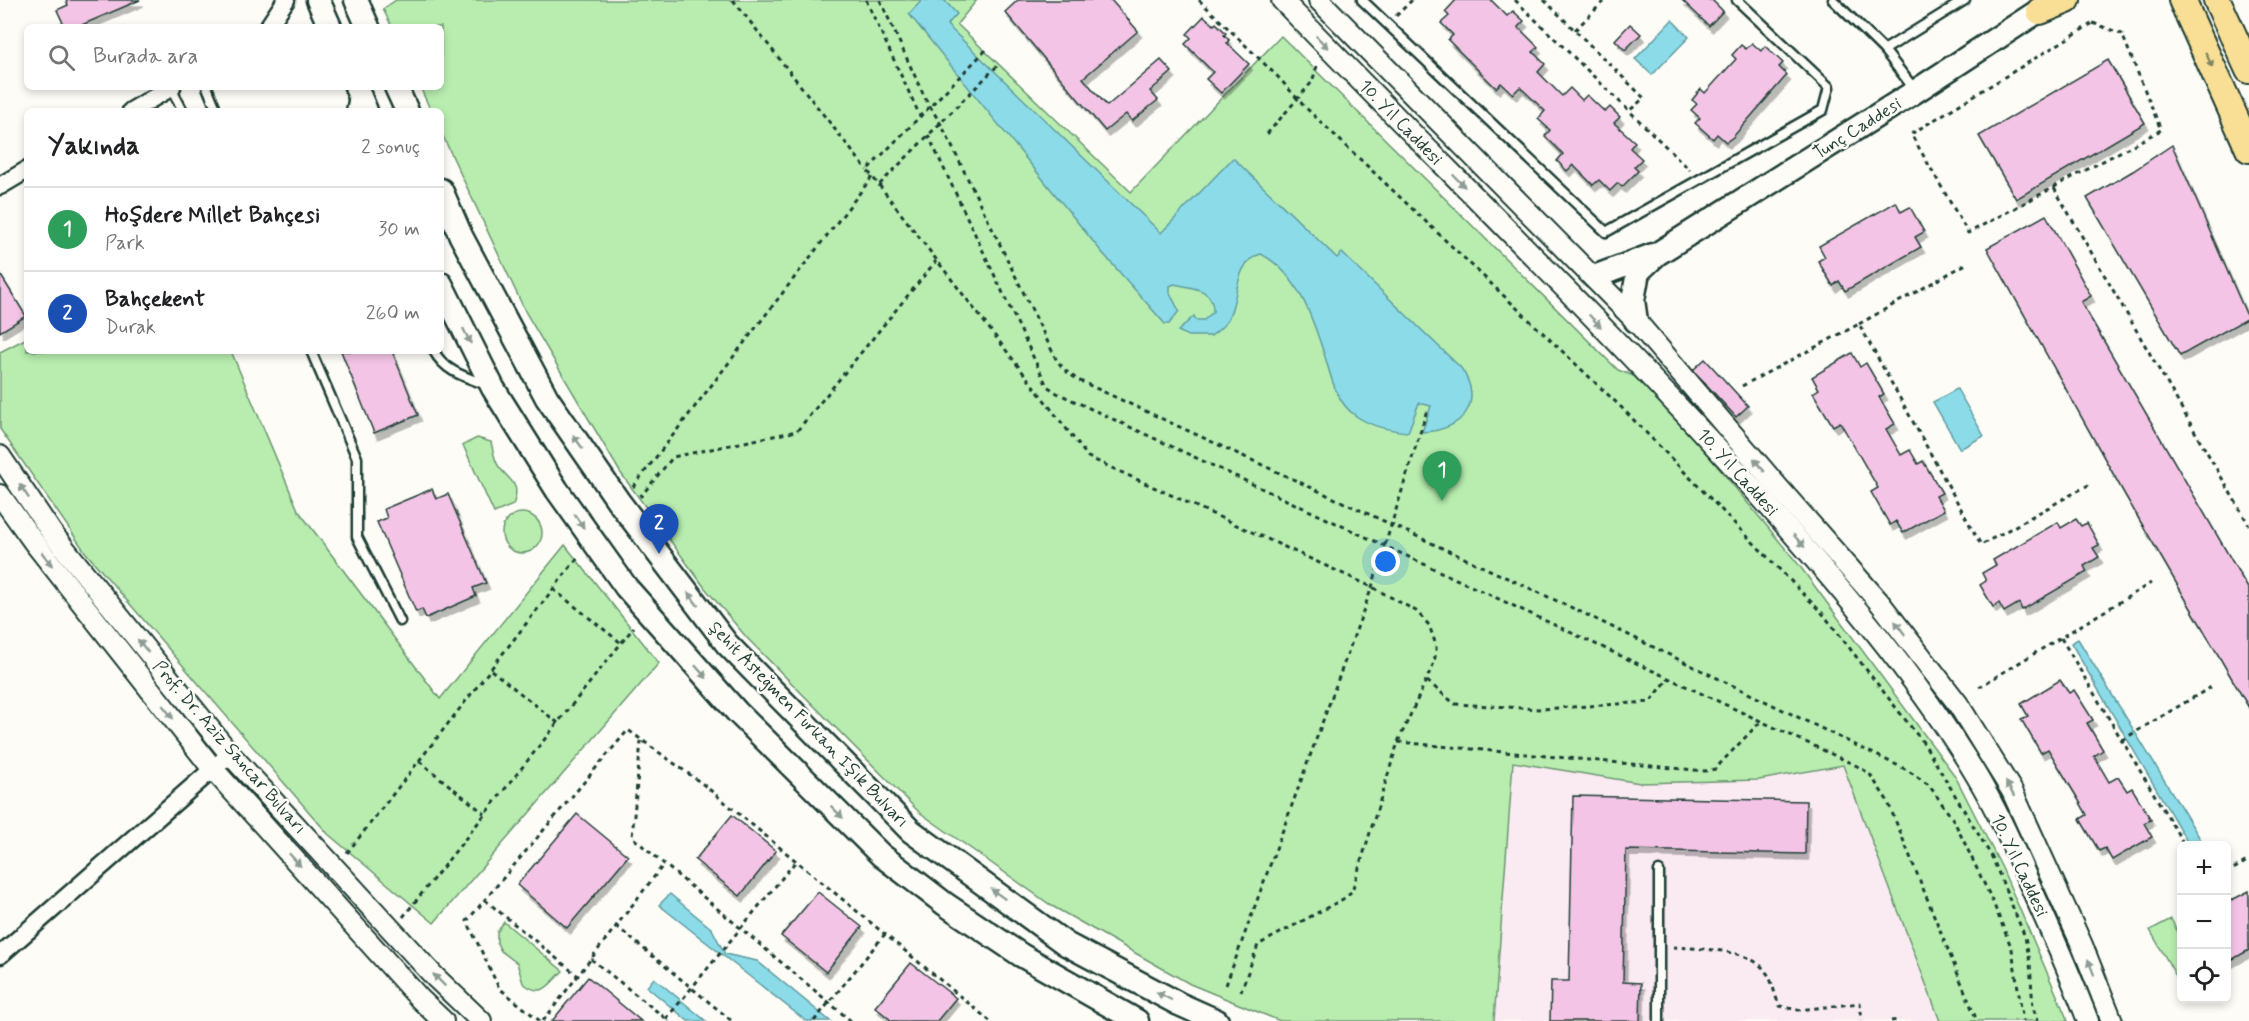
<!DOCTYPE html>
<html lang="tr">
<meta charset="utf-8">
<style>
body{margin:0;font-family:Mynerve,sans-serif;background:#f2f2f2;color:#202124}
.controls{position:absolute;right:18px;bottom:18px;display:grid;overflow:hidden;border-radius:9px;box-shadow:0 3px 9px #0003}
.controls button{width:54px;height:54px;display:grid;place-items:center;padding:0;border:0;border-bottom:2px solid #e0e0e0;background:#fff;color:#202124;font:30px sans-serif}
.you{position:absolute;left:1386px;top:562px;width:21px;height:21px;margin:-15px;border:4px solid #fff;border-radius:50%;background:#1a73e8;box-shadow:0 0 0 9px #1a73e833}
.badge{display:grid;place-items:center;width:39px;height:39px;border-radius:50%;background:#0b8043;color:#fff;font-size:20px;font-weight:700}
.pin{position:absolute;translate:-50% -50px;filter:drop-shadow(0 2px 3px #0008)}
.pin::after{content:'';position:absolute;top:32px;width:21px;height:18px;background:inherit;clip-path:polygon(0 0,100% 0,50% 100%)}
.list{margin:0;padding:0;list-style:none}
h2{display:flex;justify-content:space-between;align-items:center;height:78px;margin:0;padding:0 24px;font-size:26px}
h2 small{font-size:20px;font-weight:400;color:#757577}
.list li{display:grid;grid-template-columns:39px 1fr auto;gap:18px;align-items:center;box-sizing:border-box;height:84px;padding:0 24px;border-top:2px solid #e0e0e0}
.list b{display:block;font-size:22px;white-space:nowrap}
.list p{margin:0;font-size:20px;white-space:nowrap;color:#757577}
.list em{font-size:20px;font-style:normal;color:#757577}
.icon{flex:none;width:33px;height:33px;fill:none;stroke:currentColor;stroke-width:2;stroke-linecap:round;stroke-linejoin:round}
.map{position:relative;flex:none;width:2249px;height:1021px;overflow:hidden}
.search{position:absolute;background:#fff;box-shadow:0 3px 9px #0003;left:24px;top:24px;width:420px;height:66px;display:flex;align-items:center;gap:15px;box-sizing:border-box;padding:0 21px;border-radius:9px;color:#757577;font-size:22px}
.panel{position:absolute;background:#fff;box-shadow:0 3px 9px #0003;left:24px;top:108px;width:420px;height:246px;border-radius:9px}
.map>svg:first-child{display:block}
.built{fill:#faebf2}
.green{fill:#b8edaf;stroke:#6c9572;stroke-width:1.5}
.water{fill:#8cdbe8;stroke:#609ca0;stroke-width:1.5}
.building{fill:#f4c4e6;stroke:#1f3d34;stroke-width:1.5;filter:url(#shadow)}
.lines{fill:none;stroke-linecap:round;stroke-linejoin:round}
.service-casing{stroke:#1f3d34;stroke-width:13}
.minor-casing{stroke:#1f3d34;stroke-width:21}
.tertiary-casing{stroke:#1f3d34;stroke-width:24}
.secondary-casing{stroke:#1f3d34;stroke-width:27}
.primary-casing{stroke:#1f3d34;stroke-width:30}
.path{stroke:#1f3d34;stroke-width:3;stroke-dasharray:4.5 4.5;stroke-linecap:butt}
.service{stroke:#fdfcf7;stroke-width:8}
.minor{stroke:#fdfcf7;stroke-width:16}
.tertiary{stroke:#fdfcf7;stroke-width:20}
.secondary{stroke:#fdfcf7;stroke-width:22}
.primary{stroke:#f9df96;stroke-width:26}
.oneway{fill:#8e9c96}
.oneway2{fill:#818660}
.labels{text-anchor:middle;stroke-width:5;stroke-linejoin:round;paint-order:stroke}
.street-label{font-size:18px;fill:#1f3d34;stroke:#fdfcf7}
</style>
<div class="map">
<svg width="2249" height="1021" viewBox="0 0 2249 1021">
<defs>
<filter id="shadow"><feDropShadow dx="3.5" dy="6" stdDeviation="0" flood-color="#0004"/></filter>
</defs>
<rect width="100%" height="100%" fill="#fdfcf7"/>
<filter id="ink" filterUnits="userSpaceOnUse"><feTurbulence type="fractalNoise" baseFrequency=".0167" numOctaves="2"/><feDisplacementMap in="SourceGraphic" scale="12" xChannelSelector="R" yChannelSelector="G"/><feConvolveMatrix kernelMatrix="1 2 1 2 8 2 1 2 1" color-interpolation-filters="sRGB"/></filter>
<g filter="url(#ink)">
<path class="built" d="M1513,762l127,21 119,-3 84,-15 97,256h-446z"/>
<g class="green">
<path d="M396,0h581l-20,24 174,168 150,-156 337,334 29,11 152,184 156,211 47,92 66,153h-128l-97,-256 -84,15 -119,3 -127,-21 -19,259h-214l-90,-37 -138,-78 -133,-94 -172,-174 -42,-50 -85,-116 -94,-159 -85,-181v-21h-10l-11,-24h21v-60h-49l-9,-18z"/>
<path d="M27,338v13h204l67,159 142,189 125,-154 94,118 -225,260 -106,-89 -242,-281 -86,-124v-77z"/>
<path d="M477,438l14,4c2,8 3,18 8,25 12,15 22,16 14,38l-19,8 -31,-68z"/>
<circle cx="522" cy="533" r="20"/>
<path d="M2171,919l10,19 -1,45 -30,-53z"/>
<path d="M504,922l59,49c-15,14 -20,28 -40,12l-6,-20 -16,-12 -4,-8v-11z"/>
</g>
<g class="water">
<path d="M922,0h22l13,14 -10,11 214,208 72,-75 104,100 5,-5 119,115c25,36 0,63 -39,64l9,-26 -12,-3 -11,29c-19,-2 -36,-5 -52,-16 -19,-13 -24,-35 -30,-56 -12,-38 -27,-87 -65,-106 -27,7 -22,45 -33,65 -4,7 -10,12 -17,17h-23l-10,-5 16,-15 2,4h8l9,-8c1,-25 -22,-24 -39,-28l-4,2v7l9,18 -10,13h-4l-65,-74 -191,-236z"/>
<path d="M1672,20l17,17 -37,38 -17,-16z"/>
<path d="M1957,389l27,47 -24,13 -27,-47z"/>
<path d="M2078,639l126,206h-15l-118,-202z"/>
<path d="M670,894l42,35 13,25 32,7 73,60h-24l-147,-116z"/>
<path d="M654,978l52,43h-18l-41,-34z"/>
</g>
<g class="building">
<path d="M66,0h74l-63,27h-12l-8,-17 11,-5z"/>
<path d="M1018,0h93l27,31 -55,47 24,28 54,-46 11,12 -22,19 8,9 -26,21 -6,-7 -21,17 -100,-119z"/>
<path d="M1456,0h35l16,16 6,-5 11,10 -6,6 20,20 -5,5 12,12 -7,8 24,24 8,-8 12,12 5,-5 18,17 5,-5 10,10 -6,6 21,19 -5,6 12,11 -8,8 4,4 -16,16 -4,-4 -8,8 -11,-11 -6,5 -20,-20 -6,6 -10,-10 6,-7 -18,-18 5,-6 -12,-11 7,-8 -25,-24 -7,7 -12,-11 -5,5 -48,-48 5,-5 -12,-12 8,-7 -4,-4z"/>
<path d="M1682,0h30l11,11 -14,15z"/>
<path d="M1204,16l10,9 2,-2 10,10 -2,2 5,5 -2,3 22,21 -28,29 -15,-14 7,-7 -28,-28 6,-6 -4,-4z"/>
<path d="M1630,24l11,10 -16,16 -10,-10z"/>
<path d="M1752,43l9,8 4,-5 18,17 -4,4 8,8 -54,62 -7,5 -9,-8 -4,5 -18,-16 5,-5 -9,-8 6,-6 -5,-4 9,-11 4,4 31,-34 -4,-4 9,-10 5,4z"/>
<path d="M2108,60l37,63 -129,76 -37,-63z"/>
<path d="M2172,145l76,173 -68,38 -93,-158 46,-27z"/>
<path d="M1896,202l5,10 9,-5 14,25 -9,5 6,10 -76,44 -6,-10 -6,5 -15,-25 7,-4 -6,-11z"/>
<path d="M2046,215l45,81 -10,6 168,288v118l-124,-213 -138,-247z"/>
<path d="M0,274l26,42 -26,16z"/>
<path d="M341,351h51l26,64 -44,18z"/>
<path d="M1852,353l8,14 6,-4 18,31 -5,3 16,27 -9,5 15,26 9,-5 8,14 5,-3 19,32 -6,3 8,14 -41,23 -7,-12 -6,4 -19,-33 7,-4 -38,-66 -7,4 -20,-33 6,-4 -7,-12z"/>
<path d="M1705,359l43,47 -12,11 -43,-47z"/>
<path d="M432,489l4,10 12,-5 38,89 -13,5 3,8 -50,22 -4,-9 -6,3 -39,-90 10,-4 -3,-9z"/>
<path d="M2076,519l5,7 6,-3 12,22 -6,3 6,9 -15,9 3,6 -65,38 -3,-7 -15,9 -5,-9 -6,4 -13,-22 6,-4 -4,-8 14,-8 -3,-5 65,-38 3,6z"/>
<path d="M2060,680l9,13 5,-3 19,30 -6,3 16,27 -9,6 15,26 9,-5 9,14 5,-3 19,32 -7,3 8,14 -40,23 -7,-12 -6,3 -19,-32 7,-4 -9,-16 -30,-50 -7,4 -20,-34 7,-3 -7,-12z"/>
<path d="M1573,796l233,5 -1,53 -179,-4 -3,132 18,1 -1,38h-90l1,-40h18z"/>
<path d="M577,814l51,42 -61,72 -50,-43z"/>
<path d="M732,815l44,36 -36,45 -45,-36z"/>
<path d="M2249,891v59l-23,13v-60z"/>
<path d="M818,892l44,35 -36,45 -45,-36z"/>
<path d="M911,963l45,35 -19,23h-45l-17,-14z"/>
<path d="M588,977l53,44h-89z"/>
</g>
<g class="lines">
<g class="service-casing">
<g id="service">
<path d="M1362,0l244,232 217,-122 6,-23 -92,-87"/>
<path d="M1833,0l51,50 81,-50"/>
<path d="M1884,50l31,40"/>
<path d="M207,87l10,24"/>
<path d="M171,88l12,23"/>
<path d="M351,111l3,-15"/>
<path d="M311,351l46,107v79l43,84"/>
<path d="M434,351c11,21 32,26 53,34"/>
<path d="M1659,871v150"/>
</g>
</g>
<g class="minor-casing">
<g id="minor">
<path d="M268,27l18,-27"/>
<path d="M131,111l41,-24"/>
<path d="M0,186l27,-16"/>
<path d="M0,955l230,-201"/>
</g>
</g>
<g class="tertiary-casing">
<g id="tertiary">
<path d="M1282,0c158,165 324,323 476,494 78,89 157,179 218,281 23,38 40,79 58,119 19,42 38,84 54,127"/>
<path d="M1319,0l317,321 141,165 103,117 78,101 54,87 70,154 30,76"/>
<path d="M0,456l52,77 178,221 205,223 46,44"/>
<path d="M0,495l33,46 179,227 208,231 23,22"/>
</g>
</g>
<g class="secondary-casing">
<g id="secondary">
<path d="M318,0l12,27"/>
<path d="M356,0l12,27"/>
<path d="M356,87l10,24"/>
<path d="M396,87l11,24"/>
<path d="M441,190l20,46 86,162 72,104 108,142 184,187 155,113 113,60 38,17"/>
<path d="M1594,277l59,-22"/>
<path d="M441,284l52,104 64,102 69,97 111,125 144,143 64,49 76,51 116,66"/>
<path d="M1636,321l-3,-21 5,-28 19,-18 259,-163 138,-90"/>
</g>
</g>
<g class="primary-casing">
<g id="primary">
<path d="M2182,0l67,149"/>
<path d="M2217,0l32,70"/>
<path d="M2040,11l27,-11"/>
</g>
</g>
<g class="path">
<path d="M733,0l134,170"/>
<path d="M866,0l54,116"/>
<path d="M880,0l45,98 17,28 115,235 10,11 11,8 503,232 326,158 22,15 25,36 38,79 20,49 11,72"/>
<path d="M1199,0l79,77 26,29 318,302 201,206 102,131 67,112 33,80 5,25 3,46 5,13"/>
<path d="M1515,0l175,170"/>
<path d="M1544,0l100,98 -15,13"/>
<path d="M1396,16l16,-16"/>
<path d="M2093,23l29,11 39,96 -193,103 -57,-99z"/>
<path d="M1575,30l30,-30"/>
<path d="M986,50l-119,120 12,15 120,-121"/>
<path d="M1267,134l45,-52 6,-19"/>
<path d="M928,135l119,251 10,7 800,373 12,7 18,27 90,221"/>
<path d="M879,185l209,272 284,130 44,24 13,14 7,20v8l-3,12 -35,77 -46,149 -9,8 -85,46 -17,46"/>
<path d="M2054,188l195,337"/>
<path d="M1859,324l107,-60"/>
<path d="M1742,386l117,-62 122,221 111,-62"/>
<path d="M633,487l239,-310"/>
<path d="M640,494l1,2 32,-39 124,-26 139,-170"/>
<path d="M553,589l68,54"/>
<path d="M2061,638l124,208"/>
<path d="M491,670l67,53"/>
<path d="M1427,681l28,23 86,5 109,-7 19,-24"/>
<path d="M1979,687l172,-104"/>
<path d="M2122,740l89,-53"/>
<path d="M641,741l-9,96 219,184"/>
<path d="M1398,742l307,29 10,-2 46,-48"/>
<path d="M419,761l66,53"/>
<path d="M347,853l232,-297"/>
<path d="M2226,873l23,-13"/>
<path d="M485,900l93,76"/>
<path d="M403,917l231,-290"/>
<path d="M616,926l116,95"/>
<path d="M1673,947c25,2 78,1 93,25 7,8 8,24 14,34l18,4 62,-7 2,18"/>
<path d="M591,959l78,62"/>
<path d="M1226,985l146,-398 55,-177"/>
<path d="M666,1019l130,-158"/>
<path d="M540,1021l-41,-33 -32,-67 161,-191 76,55 286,236"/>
<path d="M543,1021l121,-157"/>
<path d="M814,1021l71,-87"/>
<path d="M1891,1021l9,-1"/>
</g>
<use href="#service" class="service"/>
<use href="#minor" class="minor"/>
<use href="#tertiary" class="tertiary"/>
<use href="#secondary" class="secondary"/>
<use href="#primary" class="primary"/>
</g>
<defs><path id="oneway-solid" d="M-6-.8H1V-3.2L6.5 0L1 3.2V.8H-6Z" transform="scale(1.5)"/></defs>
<g class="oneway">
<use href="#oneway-solid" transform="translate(1322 42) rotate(46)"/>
<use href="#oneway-solid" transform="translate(1459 181) rotate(46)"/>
<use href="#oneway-solid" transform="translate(1595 321) rotate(46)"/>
<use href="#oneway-solid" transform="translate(467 336) rotate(63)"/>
<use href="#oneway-solid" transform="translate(578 442) rotate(-125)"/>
<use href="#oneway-solid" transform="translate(1759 465) rotate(-130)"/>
<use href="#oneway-solid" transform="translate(24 491) rotate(-124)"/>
<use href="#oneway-solid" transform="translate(579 521) rotate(55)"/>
<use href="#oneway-solid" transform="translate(1799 541) rotate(49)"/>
<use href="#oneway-solid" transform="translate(47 559) rotate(52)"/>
<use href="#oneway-solid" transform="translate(693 599) rotate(-127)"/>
<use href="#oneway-solid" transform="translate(1900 628) rotate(-127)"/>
<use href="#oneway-solid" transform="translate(143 646) rotate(-129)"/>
<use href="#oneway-solid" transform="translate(701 672) rotate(48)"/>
<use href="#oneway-solid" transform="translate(168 712) rotate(52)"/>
<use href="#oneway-solid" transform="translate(2010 789) rotate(-119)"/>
<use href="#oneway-solid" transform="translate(837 812) rotate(45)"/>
<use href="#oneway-solid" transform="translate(295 860) rotate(48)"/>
<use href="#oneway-solid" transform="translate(998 894) rotate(-144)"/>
<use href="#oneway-solid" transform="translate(2091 967) rotate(-111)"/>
<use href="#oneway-solid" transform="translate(439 980) rotate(-135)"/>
<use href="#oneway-solid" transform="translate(1164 996) rotate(-152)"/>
</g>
<use class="oneway2" href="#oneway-solid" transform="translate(2209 60) rotate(66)"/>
</g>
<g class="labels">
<g class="street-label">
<text transform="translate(1401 122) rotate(46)" y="6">10. Yıl Caddesi</text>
<text transform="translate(1857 128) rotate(-32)" y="6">Tunç Caddesi</text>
<text transform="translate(1738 472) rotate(48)" y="6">10. Yıl Caddesi</text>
<text transform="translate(809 724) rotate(46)" y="6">Şehit Asteğmen Furkan Işık Bulvarı</text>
<text transform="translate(230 747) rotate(49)" y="6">Prof. Dr. Aziz Sancar Bulvarı</text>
<text transform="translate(2020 865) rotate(65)" y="6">10. Yıl Caddesi</text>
</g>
</g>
</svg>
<div class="controls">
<button>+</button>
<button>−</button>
<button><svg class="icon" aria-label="locate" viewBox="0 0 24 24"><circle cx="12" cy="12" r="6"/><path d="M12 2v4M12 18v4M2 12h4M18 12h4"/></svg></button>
</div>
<div class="you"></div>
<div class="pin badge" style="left:1442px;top:501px;background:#2e9e5b">1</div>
<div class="pin badge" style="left:659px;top:554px;background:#1a4fb4">2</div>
<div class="search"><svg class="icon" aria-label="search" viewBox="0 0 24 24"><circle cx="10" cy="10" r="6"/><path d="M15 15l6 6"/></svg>Burada ara</div>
<section class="panel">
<h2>Yakında<small>2 sonuç</small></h2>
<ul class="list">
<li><span class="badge" style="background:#2e9e5b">1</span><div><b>Hoşdere Millet Bahçesi</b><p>Park</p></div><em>30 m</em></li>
<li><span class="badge" style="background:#1a4fb4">2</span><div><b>Bahçekent</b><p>Durak</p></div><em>260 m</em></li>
</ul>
</section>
</div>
